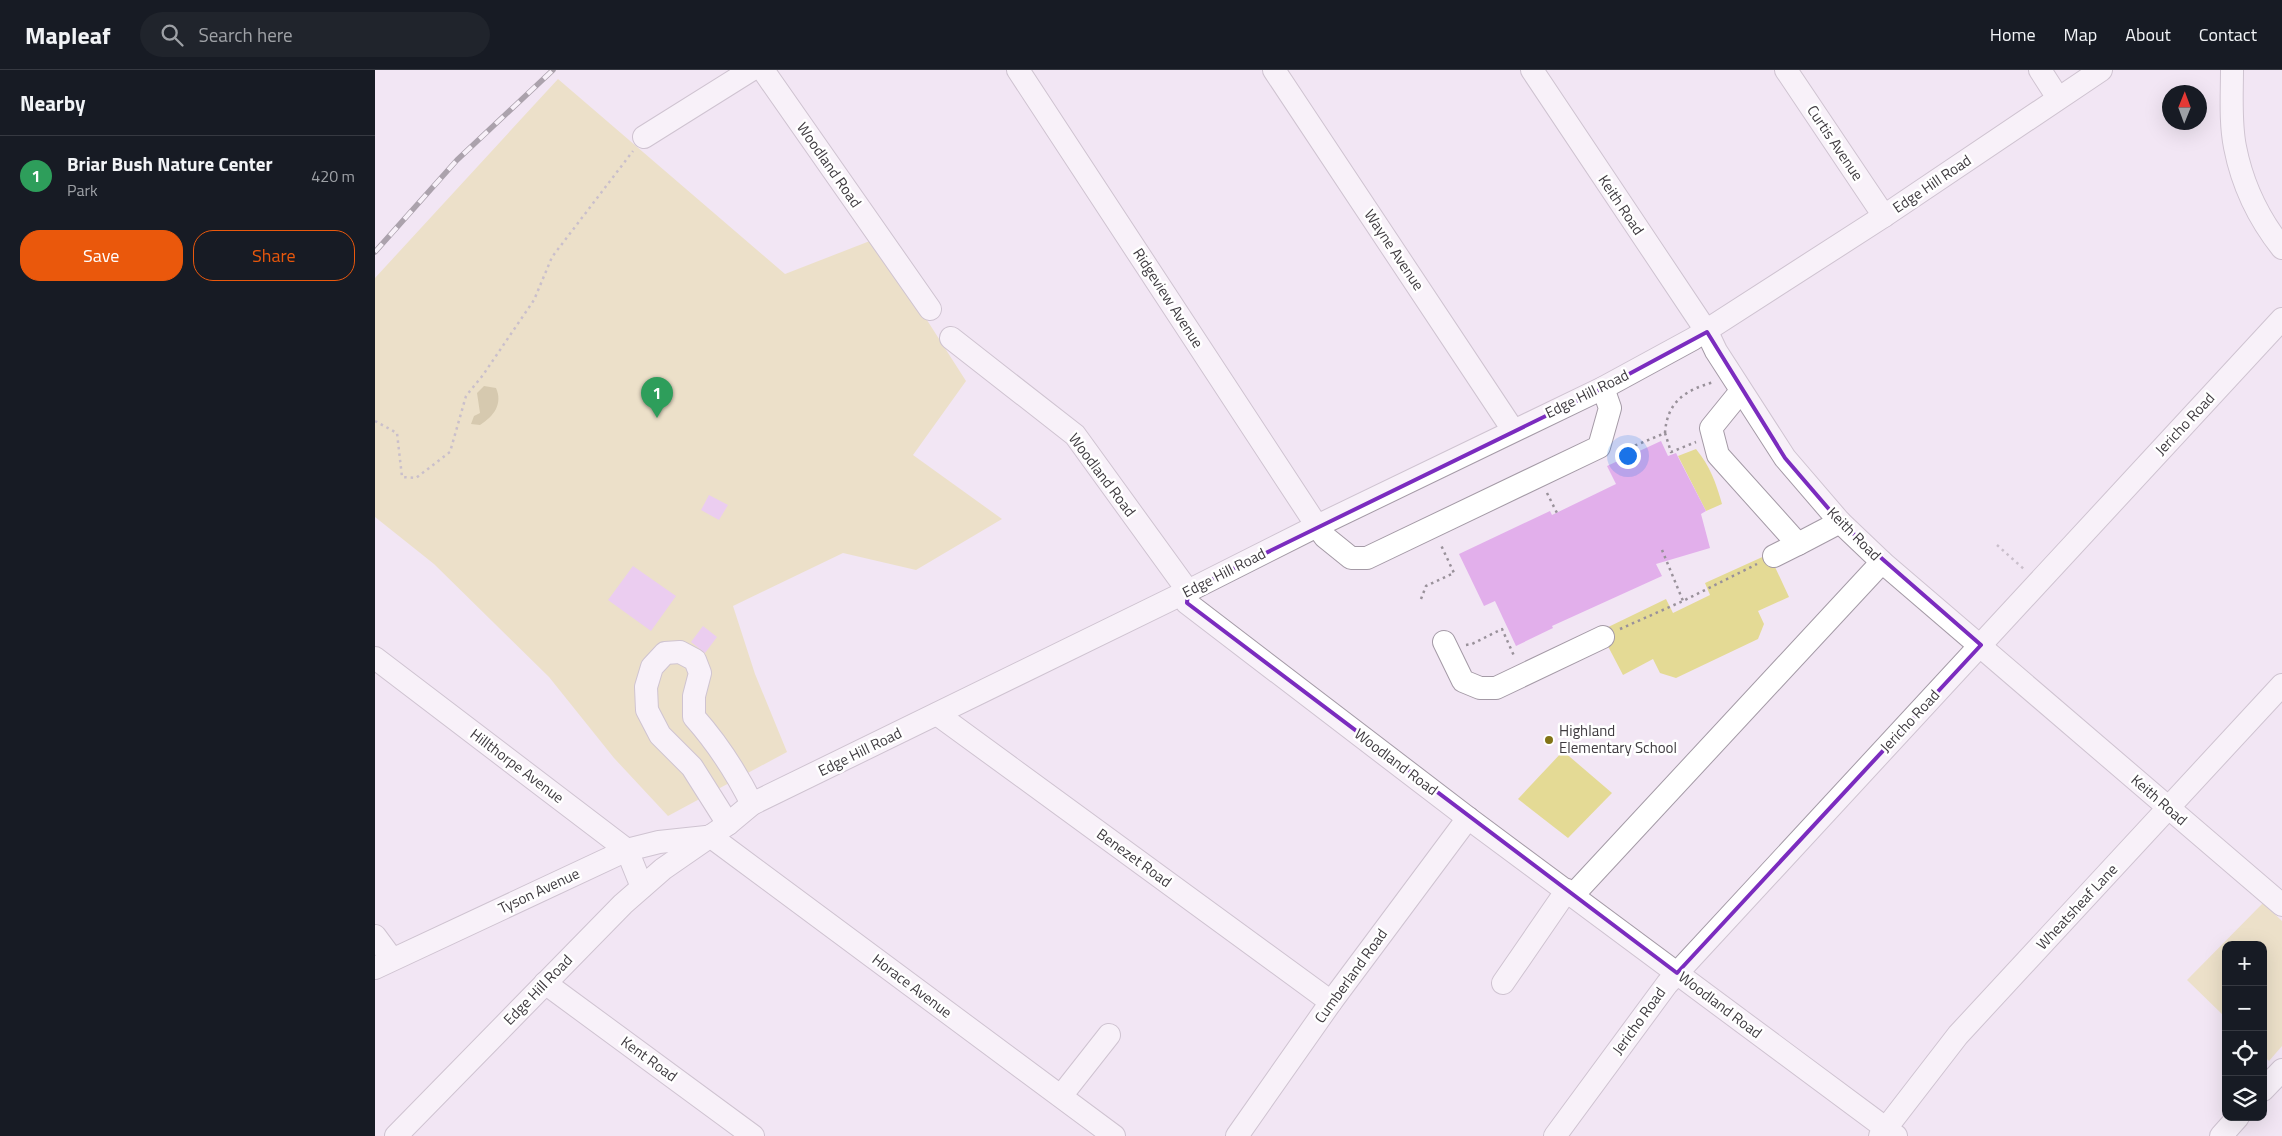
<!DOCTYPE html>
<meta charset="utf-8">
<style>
body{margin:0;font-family:"Titillium Web",sans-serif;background:#20242c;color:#f1f3f6}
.controls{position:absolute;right:15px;bottom:15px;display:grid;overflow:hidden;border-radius:10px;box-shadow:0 5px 20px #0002}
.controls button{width:45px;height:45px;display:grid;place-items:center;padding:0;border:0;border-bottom:1px solid #363941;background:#171b24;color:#f1f3f6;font:25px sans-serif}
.compass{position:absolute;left:1787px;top:15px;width:45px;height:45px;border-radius:50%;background:#171b24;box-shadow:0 5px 20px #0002;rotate:1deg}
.you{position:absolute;left:1252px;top:385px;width:18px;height:18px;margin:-12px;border:4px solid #fff;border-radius:50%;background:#1a73e8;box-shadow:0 0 0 8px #1a73e833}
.badge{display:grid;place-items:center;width:32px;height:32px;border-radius:50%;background:#ea580c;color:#fff;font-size:16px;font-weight:700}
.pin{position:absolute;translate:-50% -41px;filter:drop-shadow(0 1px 2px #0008)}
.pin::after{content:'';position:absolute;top:26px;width:18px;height:15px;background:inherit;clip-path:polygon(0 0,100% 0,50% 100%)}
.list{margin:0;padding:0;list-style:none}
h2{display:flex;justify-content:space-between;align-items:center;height:65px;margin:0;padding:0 20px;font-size:21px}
h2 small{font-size:16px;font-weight:400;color:#9ea1a6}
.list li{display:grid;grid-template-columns:32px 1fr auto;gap:15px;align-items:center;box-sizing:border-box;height:80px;padding:0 20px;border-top:1px solid #363941}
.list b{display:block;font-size:19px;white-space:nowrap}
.list p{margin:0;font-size:16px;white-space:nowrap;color:#9ea1a6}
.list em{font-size:16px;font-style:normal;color:#9ea1a6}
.actions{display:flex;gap:10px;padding:15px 20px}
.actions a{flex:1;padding:11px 0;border:1px solid #ea580c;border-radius:20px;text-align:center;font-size:18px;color:#ea580c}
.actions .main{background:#ea580c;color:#fff}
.icon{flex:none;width:28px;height:28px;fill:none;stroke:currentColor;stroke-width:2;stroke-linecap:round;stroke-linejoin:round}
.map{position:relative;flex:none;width:1907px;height:1066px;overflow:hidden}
header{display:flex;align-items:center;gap:30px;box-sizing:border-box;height:70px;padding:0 25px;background:#171b24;border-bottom:1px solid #363941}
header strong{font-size:24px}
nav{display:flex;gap:28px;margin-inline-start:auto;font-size:18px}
.search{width:350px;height:45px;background:#20242c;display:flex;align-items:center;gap:12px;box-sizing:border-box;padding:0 18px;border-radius:28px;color:#9ea1a6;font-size:19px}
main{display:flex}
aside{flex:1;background:#171b24}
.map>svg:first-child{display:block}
.green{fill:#e4da95}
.water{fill:#b4a75b}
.building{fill:#e2afeb}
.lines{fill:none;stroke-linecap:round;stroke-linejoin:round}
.minor-casing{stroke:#a49aa6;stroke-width:24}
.path{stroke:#99919a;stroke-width:2.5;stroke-dasharray:2.5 4;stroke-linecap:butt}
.minor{stroke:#fff;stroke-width:22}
.rail-casing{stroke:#555056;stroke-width:5.5}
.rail{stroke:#fff;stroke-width:4;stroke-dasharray:11;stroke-linecap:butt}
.marked{fill:none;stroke:#7b2cbf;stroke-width:4;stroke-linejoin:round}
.poi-dot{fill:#827416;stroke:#fff;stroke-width:2}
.labels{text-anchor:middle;stroke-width:5;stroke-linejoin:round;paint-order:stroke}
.street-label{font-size:15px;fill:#3f3b40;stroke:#fff}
.poi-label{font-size:15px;fill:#3f3b40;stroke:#fff;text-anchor:start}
</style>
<header>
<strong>Mapleaf</strong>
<div class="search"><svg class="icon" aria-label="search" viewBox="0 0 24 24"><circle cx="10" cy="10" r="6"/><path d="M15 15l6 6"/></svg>Search here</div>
<nav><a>Home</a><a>Map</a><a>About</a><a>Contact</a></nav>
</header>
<main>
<aside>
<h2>Nearby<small></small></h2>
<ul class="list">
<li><span class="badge" style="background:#2e9e5b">1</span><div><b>Briar Bush Nature Center</b><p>Park</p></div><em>420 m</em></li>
</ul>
<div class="actions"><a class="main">Save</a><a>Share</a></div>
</aside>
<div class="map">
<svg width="1907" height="1066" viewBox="0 0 1907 1066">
<rect width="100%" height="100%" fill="#f2e6f4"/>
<g class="green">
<path d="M183,9l227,195 90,-35 91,142 -53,74 89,64 -86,51 -73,-17 -110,53 22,68 32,78 -119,64 -54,-58 -65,-81 -115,-113 -59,-47v-239z"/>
<path d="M1321,379c14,17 20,34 26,55l-16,7 -28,-55z"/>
<path d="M1394,484l20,43 -31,14 6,13 -6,15 -82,39 -16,-5 -7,-14 -30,16 -23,-44 66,-32 7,14 37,-18 -5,-12z"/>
<path d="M1188,681l49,42 -44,45 -50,-39z"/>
<path d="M1888,833l19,18v125l-13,15 -6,-6v-110h-37v73l-39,-38z"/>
</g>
<path class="water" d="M109,316l12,2c7,16 -2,28 -16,37l-9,-1 3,-8 6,-3 -3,-20z"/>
<g class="building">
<path d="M1286,371l7,15 8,-3 30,58 -5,3 9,34 -54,16 6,12 -110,50 1,2 -37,18 -21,-45 -11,5 -25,-52 91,-43 2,4 64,-31 -9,-18z"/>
<path d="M334,425l19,10 -9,15 -18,-10z"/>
<path d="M258,496l43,30 -25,35 -43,-31z"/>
<path d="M328,556l14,11 -12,16 -14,-11z"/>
</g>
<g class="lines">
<g class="minor-casing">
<g id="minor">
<path d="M388,0l167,239"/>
<path d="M643,0l299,456 8,11 26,21h16l232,-111 11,-39 -7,-20"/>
<path d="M899,0l239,360"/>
<path d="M1157,0l175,262 9,19 69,107 55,64 42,40 400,343"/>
<path d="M1411,0l98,146"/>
<path d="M1665,0l18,28"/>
<path d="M1857,0c0,25 -2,52 3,77 7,36 24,72 47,101"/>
<path d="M269,67l107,-67"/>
<path d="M576,268l124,97 113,156 -1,12 281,215 428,318"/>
<path d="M1366,321l-30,37 7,27 80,89 42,-22"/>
<path d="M1399,486l24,-12"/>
<path d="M1069,572l19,39 17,7h16l107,-51"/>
<path d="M0,588l252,192 15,37"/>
<path d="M562,644l394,288"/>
<path d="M353,754l-36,-57 -32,-32 -13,-25 -1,-23 6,-20 13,-14 15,-1 15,8 5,13 -6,23v21c24,27 42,55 58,87"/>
<path d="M335,766l404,300"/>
<path d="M1198,825l309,-333"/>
<path d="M0,866l17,23"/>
<path d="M0,898l252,-118 32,-8 47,-5"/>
<path d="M170,913l208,153"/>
<path d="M1128,913l64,-93"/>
<path d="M1888,1020l19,-20"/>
<path d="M686,1026l48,-61"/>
<path d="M21,1066l227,-232 40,-35 65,-45 24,-20 436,-213 129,-65 286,-138 90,-49 191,-123 217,-146"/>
<path d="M862,1066l94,-134 137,-184"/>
<path d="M1180,1066l112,-152 615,-665"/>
<path d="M1505,1066l78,-101 324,-350"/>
<path d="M1846,1066l17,-19"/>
</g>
</g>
<g class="path">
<path d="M0,351l22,12 5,44 14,1 34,-26 16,-56 17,-21 51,-75 18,-43 81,-106"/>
<path d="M1290,363l6,19 25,-10"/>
<path d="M1242,383l48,-20c2,-31 20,-43 49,-51"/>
<path d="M1172,423l10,20"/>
<path d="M1622,475l28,25"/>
<path d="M1287,480l21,51"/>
<path d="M1046,529l5,-13 28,-13 -14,-30"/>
<path d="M1245,559l63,-28 74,-37"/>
<path d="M1091,575l6,-1 30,-15 13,29"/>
</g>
<use href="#minor" class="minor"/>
<g class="rail-casing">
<path id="rail" d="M0,182l82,-92 96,-90"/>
</g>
<use href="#rail" class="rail"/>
</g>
<path d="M0 0H1907V1066H0ZM1332,262l78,126 55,64 141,123 -304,328 -490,-370 1,-12 415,-203z" fill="#f2e6f4" fill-opacity=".55" fill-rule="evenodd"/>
<path class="marked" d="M1332,262l78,126 55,64 141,123 -304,328 -490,-370 1,-12 415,-203z"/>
<circle class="poi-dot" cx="1174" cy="670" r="5"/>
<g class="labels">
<g class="street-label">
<text transform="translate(1460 73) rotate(56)" y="5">Curtis Avenue</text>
<text transform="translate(454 95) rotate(55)" y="5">Woodland Road</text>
<text transform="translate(1557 114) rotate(-34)" y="5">Edge Hill Road</text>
<text transform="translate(1246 135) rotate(56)" y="5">Keith Road</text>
<text transform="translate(1019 180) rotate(56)" y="5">Wayne Avenue</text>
<text transform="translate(793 228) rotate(57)" y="5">Ridgeview Avenue</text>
<text transform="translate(1212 324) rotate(-26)" y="5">Edge Hill Road</text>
<text transform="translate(1810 354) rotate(-47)" y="5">Jericho Road</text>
<text transform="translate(727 405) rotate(53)" y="5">Woodland Road</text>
<text transform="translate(1479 464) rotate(45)" y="5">Keith Road</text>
<text transform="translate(849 503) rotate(-27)" y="5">Edge Hill Road</text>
<text transform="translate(1535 651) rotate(-47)" y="5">Jericho Road</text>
<text transform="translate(485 682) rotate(-26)" y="5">Edge Hill Road</text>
<text transform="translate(1021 692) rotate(37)" y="5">Woodland Road</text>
<text transform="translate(142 696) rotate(37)" y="5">Hillthorpe Avenue</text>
<text transform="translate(1784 730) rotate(41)" y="5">Keith Road</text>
<text transform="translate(759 788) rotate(36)" y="5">Benezet Road</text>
<text transform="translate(164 821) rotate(-25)" y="5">Tyson Avenue</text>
<text transform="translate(1702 837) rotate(-47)" y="5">Wheatsheaf Lane</text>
<text transform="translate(976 906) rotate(-54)" y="5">Cumberland Road</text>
<text transform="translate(537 916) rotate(37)" y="5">Horace Avenue</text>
<text transform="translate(163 920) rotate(-46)" y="5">Edge Hill Road</text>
<text transform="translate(1345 935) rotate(37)" y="5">Woodland Road</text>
<text transform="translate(1264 951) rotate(-54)" y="5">Jericho Road</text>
<text transform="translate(274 989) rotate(36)" y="5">Kent Road</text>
</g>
<g class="poi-label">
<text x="1184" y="666">Highland<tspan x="1184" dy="17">Elementary School</tspan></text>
</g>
</g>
</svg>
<div class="controls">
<button>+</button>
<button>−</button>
<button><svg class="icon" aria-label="locate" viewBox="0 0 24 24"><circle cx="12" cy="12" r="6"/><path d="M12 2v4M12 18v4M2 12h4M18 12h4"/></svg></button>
<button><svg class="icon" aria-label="layers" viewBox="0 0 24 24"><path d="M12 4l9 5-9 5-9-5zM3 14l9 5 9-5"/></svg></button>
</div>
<svg class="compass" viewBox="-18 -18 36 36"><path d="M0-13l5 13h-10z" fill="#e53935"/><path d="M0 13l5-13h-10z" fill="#9ea1a6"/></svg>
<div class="you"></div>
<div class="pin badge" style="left:282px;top:348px;background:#2e9e5b">1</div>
</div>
</main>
